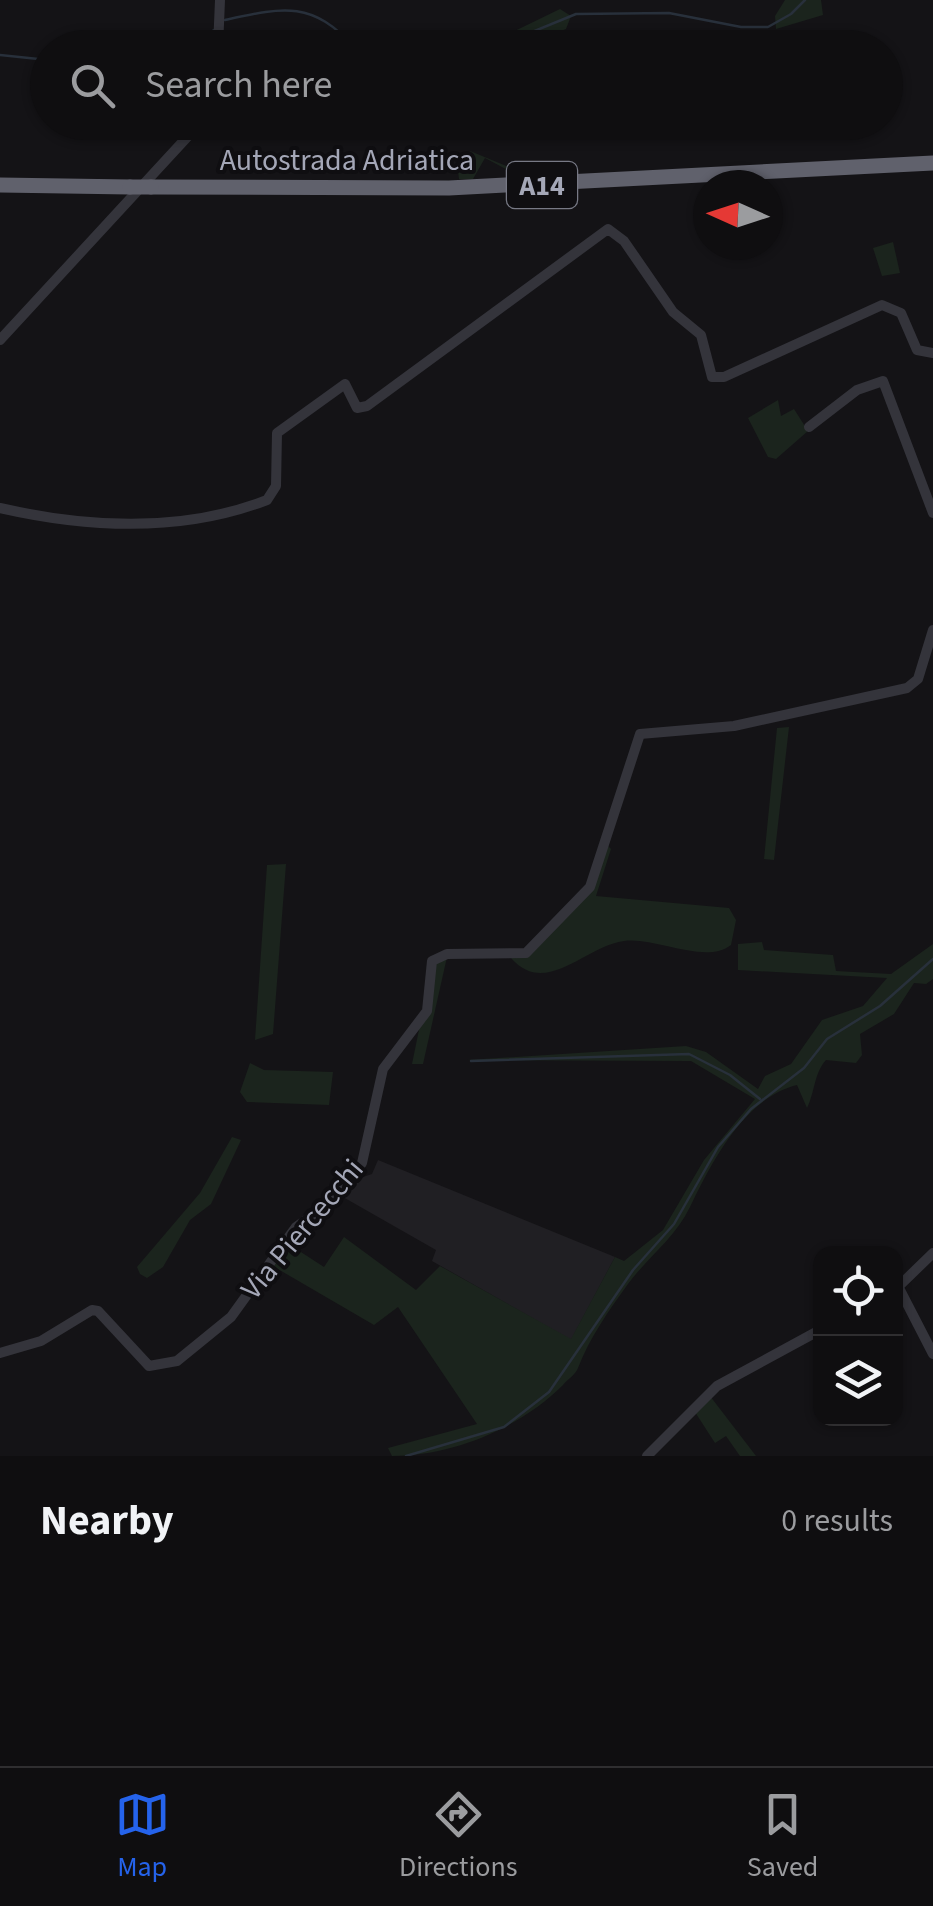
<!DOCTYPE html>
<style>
body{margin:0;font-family:"Source Sans 3",sans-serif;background:#181719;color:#f1f3f6}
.controls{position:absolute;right:30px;bottom:30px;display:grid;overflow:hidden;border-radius:20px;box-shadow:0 2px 8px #0004}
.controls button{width:90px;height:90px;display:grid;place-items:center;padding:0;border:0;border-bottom:2px solid #2f2e30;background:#0f0e10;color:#f1f3f6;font:50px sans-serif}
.compass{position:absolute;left:693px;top:170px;width:90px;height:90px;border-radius:50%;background:#0f0e10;box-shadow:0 2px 8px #0004;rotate:273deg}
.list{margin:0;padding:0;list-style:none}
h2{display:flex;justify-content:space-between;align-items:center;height:130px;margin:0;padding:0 40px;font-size:42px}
h2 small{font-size:32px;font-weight:400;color:#9b9c9f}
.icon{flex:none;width:55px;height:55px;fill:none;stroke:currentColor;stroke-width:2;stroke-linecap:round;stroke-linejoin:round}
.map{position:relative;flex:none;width:933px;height:1456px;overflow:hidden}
.search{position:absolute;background:#0f0e10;box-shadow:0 2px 8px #0004;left:30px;right:30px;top:30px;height:110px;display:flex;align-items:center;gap:25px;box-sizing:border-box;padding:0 35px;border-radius:55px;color:#9b9c9f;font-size:38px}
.sheet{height:310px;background:#0f0e10}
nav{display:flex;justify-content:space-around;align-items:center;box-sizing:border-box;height:140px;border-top:2px solid #2f2e30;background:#0f0e10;font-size:28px;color:#9b9c9f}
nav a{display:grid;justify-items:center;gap:5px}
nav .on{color:#2563eb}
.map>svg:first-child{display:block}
.built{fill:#201f23}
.green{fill:#1b241d}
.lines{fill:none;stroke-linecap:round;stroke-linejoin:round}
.stream{stroke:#28303b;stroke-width:2.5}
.minor{stroke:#34343b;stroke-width:10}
.highway{stroke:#60616c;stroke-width:15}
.highway-bridge{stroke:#60616c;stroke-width:15}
.labels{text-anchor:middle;stroke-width:8;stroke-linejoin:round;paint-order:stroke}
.shield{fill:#0f0e11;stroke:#777985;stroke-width:2.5}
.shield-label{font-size:28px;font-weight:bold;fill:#a4a7b7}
.street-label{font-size:30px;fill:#a4a7b7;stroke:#0f0e11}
</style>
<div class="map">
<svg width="933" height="1456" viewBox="0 0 933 1456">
<rect width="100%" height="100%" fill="#141316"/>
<path class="built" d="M378,1160l237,97 -44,83 -139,-79 4,-11 -93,-53 17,-19 12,-4z"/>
<g class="green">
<path d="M785,0h36l2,15 -47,14 -1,-13z"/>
<path d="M560,9l11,7 -5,13 -46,18h-38z"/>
<path d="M470,151l51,21 39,5 -43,-2 -32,-17 -12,21h-14l-3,-24z"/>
<path d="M893,242l7,31 -18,3 -9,-28z"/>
<path d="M778,400l3,16 13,-7 14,22 -32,28 -8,-2 -20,-39z"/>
<path d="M789,727l-15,133 -10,-1 13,-131z"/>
<path d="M607,845l4,4 -15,47 133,12 7,12 -5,25c-26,20 -75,-8 -107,-4 -39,5 -78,57 -113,17 45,-9 76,-75 96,-113z"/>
<path d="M286,864l-13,170 -18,6 12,-175z"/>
<path d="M762,942l2,8 69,5 3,16 55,3 42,-30v35l-7,5 -12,-1 -20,31 -34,20 2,21 -6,8 -30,-3c-12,13 -11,32 -19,48l-10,-23c-53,13 -85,77 -107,122 -15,31 -42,50 -62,77 -19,26 -39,55 -50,84 -2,6 -11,12 -15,17 -43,43 -110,71 -171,71l-4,-8 89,-24 -79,-117 -24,18 -103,-60 16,-22 37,24 20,-30 72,53 24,-24 131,73 44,-82 9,4 39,-31 41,-70 51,-61 -64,-38 -224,-1 219,-14 20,6 52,37 7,-13 26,-12 31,-44 41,-14 24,-28 -149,-8v-26z"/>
<path d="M447,957l-24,107h-11l21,-103z"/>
<path d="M250,1063l14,7 69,2 -4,33 -82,-3 -7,-10z"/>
<path d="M232,1137l9,3 -30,64 -21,16 -27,47 -16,11 -7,-4 -3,-7 63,-74z"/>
<path d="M710,1396l46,60h-16l-14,-20 -11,7 -20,-31z"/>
</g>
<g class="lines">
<g class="stream">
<path d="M225,20c59,-13 87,-20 130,28"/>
<path d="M188,48l26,-18"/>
<path d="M493,48l83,-34 93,-1 72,14h27l23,-13 14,-14"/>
<path d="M0,55l48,5"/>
<path d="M471,1061l218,-7 41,21 30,24"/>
<path d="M406,1456l98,-29 45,-35 84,-122 41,-46 44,-77 33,-38 53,-41 23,-29 53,-33 53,-47"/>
</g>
<g class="minor">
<path d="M218,48l2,-48"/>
<path d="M0,340l201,-218"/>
<path d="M809,427l48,-37 26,-9 50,132"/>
<path d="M0,508c88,20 182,25 267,-8l9,-14 1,-53 68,-49 12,24 10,-2 241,-177 16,12 49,71 28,23 11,42h12l158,-72 19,8 16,37 16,3"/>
<path d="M899,1288l34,66"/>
<path d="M896,1289l37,-36"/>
<path d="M0,1353l41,-12 51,-31 6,1 51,55 28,-5 54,-44 65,-90 33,-24 33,-40 21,-94 44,-58 5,-50 15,-7 79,-1 64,-66 50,-153 94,-8 173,-38 11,-9 15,-49"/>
<path d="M647,1456l70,-70 103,-56"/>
</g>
<g class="highway">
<path d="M0,185l130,2"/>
<path d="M151,187l298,1 484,-25"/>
</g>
<path class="highway-bridge" d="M130,187h21"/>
</g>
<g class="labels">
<rect class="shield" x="507" y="162" width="70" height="46" rx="8"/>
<g class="shield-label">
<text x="542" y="195">A14</text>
</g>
<g class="street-label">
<text x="347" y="170">Autostrada Adriatica</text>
<text transform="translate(302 1229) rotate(-50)" y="10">Via Piercecchi</text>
</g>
</g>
</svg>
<div class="controls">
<button><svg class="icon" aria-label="locate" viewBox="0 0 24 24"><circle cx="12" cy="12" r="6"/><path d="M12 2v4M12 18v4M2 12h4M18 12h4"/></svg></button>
<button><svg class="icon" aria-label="layers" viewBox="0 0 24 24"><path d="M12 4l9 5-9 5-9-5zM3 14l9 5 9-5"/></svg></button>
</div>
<svg class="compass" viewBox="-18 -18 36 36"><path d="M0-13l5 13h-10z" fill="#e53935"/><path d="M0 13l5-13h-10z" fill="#9b9c9f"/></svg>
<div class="search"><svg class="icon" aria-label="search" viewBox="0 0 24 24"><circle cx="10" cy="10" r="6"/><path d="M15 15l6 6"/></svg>Search here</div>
</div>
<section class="sheet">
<h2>Nearby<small>0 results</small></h2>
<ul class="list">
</ul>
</section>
<nav>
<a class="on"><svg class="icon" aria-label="map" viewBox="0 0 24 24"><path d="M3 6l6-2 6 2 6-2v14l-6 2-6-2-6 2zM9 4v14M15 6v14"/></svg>Map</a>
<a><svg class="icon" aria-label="directions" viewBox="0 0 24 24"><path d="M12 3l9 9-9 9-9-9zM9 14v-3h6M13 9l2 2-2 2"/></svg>Directions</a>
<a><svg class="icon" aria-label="saved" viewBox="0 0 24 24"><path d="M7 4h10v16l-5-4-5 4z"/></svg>Saved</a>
</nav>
